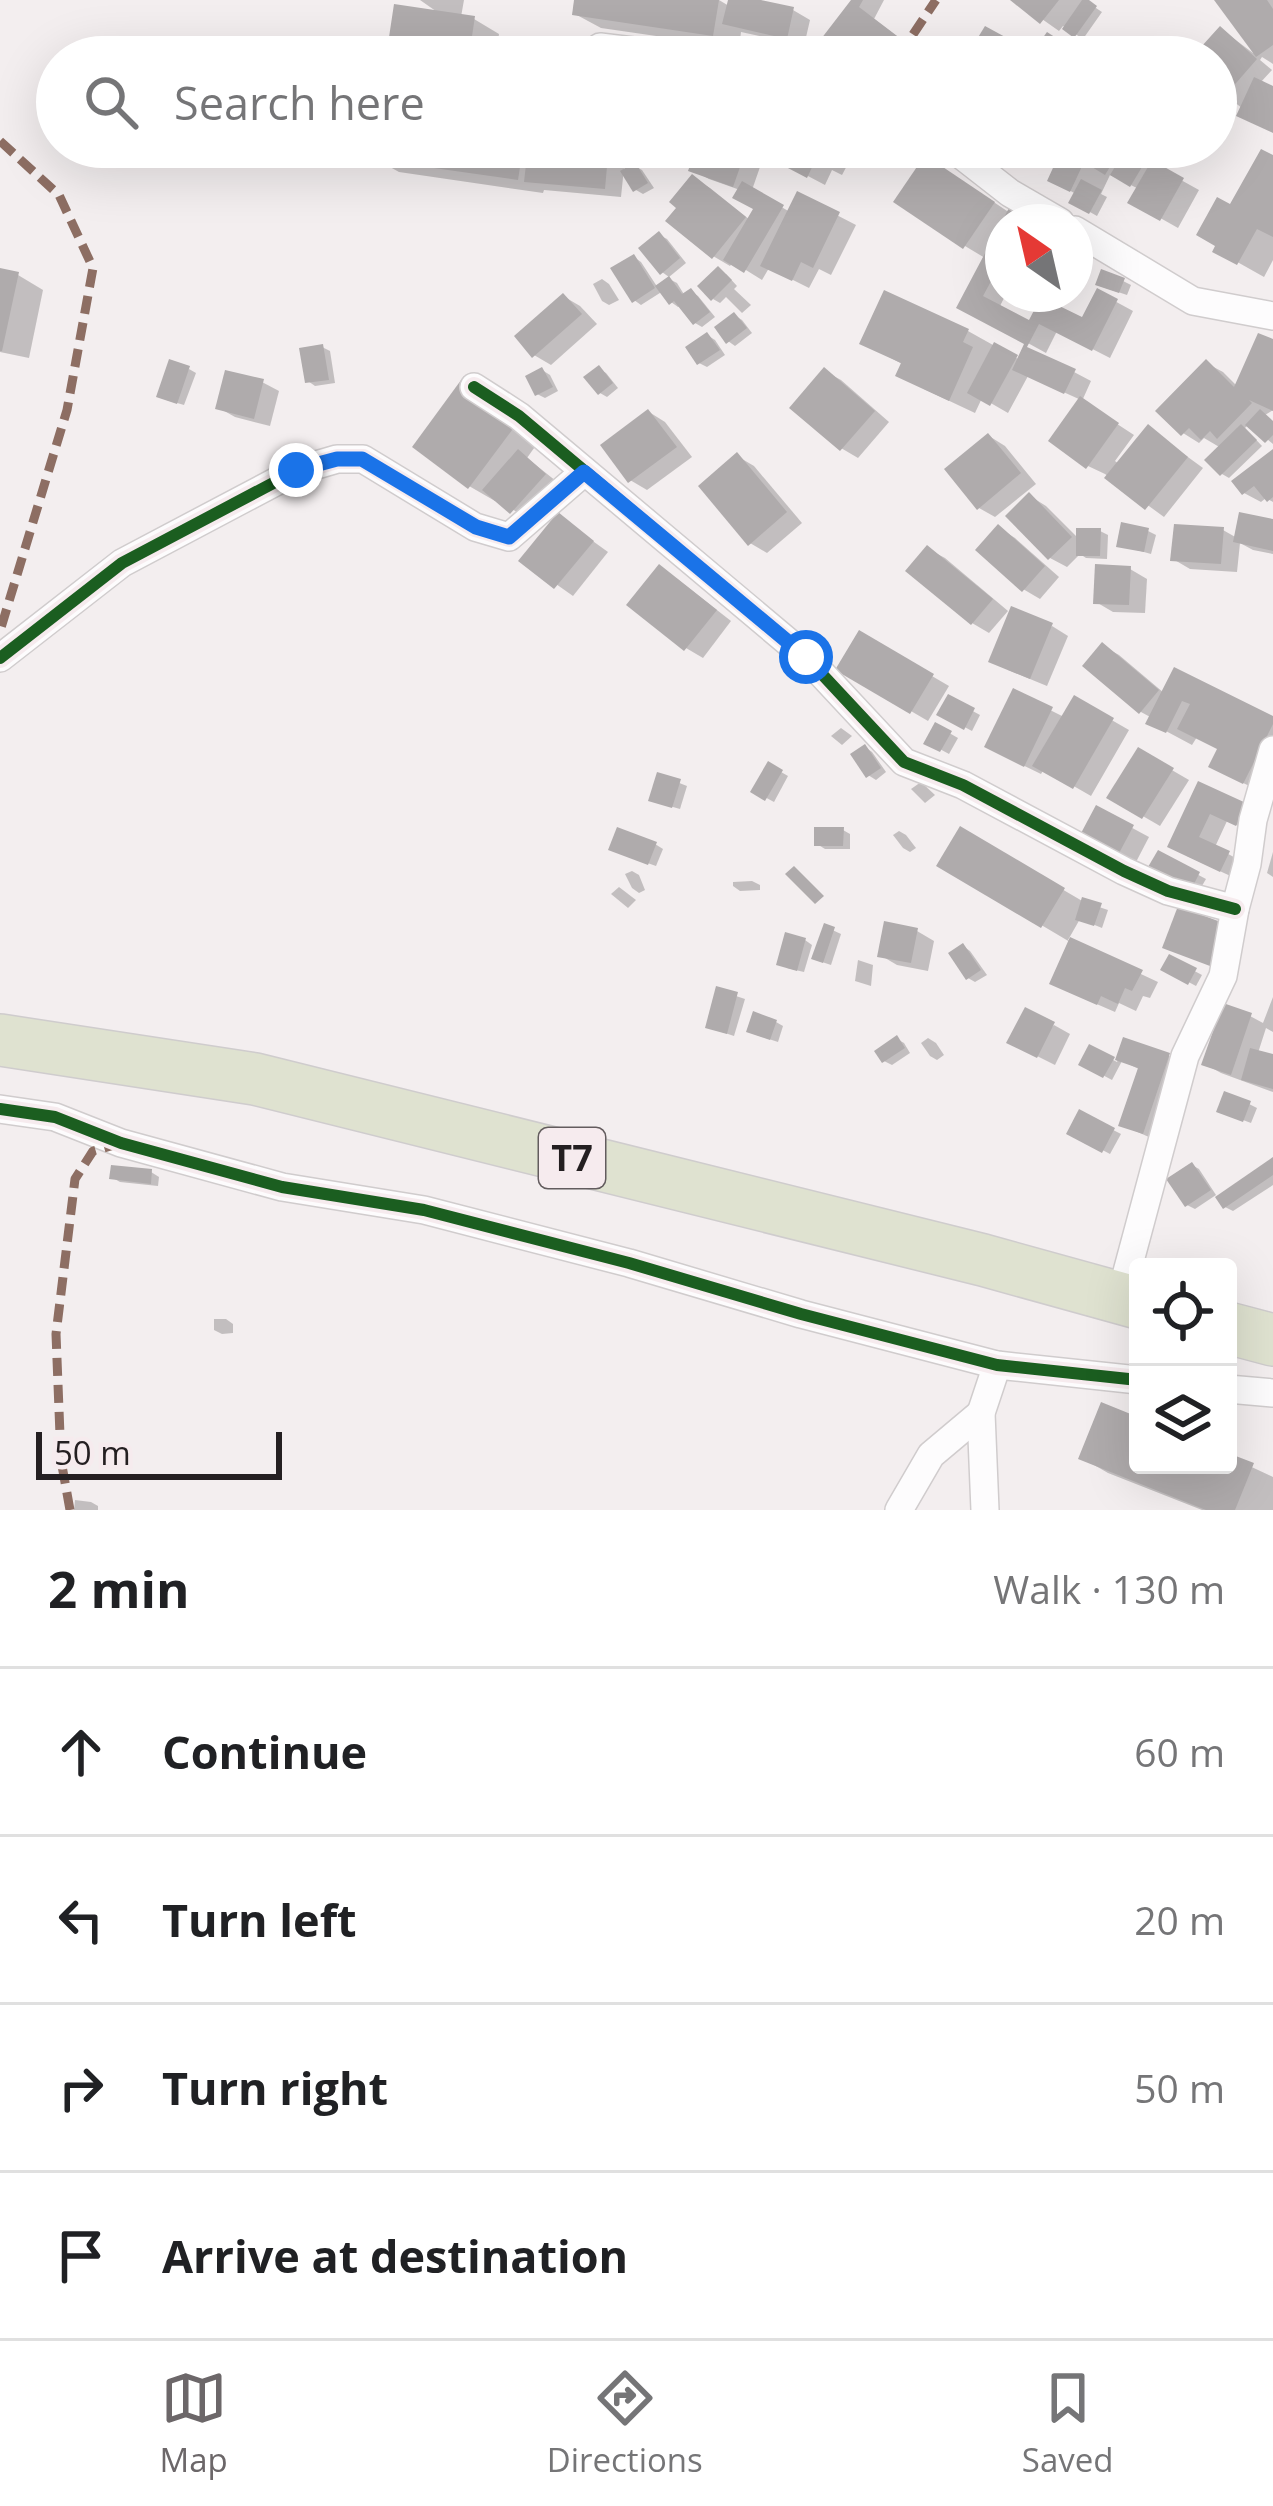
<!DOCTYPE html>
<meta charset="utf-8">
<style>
body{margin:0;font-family:"Open Sans",sans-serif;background:#f6f6f6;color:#202124}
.controls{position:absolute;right:36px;bottom:36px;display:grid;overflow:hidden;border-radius:12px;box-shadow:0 12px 48px #0002}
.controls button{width:108px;height:108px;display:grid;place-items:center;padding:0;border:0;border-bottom:3px solid #e0e0e0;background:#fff;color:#202124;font:60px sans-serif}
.compass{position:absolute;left:985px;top:204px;width:108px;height:108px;border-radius:50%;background:#fff;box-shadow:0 12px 48px #0002;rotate:326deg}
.scale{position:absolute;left:36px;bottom:30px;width:246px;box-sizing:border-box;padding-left:12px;border:6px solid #241f21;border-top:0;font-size:33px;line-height:42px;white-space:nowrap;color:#241f21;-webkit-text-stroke:9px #f6ebee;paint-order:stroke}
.stop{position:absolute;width:36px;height:36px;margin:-27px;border:9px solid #1a73e8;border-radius:50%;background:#fff}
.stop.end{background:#1a73e8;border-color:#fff;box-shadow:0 3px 12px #0008}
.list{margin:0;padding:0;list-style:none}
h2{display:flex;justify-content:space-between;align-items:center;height:156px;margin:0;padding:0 48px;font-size:51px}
h2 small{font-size:39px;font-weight:400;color:#757577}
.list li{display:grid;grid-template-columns:78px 1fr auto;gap:36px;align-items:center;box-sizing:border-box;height:168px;padding:0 48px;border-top:3px solid #e0e0e0}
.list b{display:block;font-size:45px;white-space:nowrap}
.list em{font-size:39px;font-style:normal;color:#757577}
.icon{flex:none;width:66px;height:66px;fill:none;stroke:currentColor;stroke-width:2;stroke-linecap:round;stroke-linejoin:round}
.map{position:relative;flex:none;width:1273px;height:1510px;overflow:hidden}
.search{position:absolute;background:#fff;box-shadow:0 12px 48px #0002;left:36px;right:36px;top:36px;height:132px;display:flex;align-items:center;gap:30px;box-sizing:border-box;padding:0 42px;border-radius:66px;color:#757577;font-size:45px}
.sheet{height:828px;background:#fff}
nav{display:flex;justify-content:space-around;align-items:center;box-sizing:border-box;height:168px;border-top:3px solid #e0e0e0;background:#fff;font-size:33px;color:#757577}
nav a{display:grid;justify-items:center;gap:6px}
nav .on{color:#6c6769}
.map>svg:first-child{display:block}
.shadow{fill:#0003}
.building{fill:#afabac}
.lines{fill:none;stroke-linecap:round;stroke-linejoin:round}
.street-casing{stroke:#d0cccd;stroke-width:30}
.highway-casing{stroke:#cfcccd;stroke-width:54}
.street{stroke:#fdfcfd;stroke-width:27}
.highway{stroke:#dfe2d0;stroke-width:51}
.quiet{stroke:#8d6e63;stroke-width:9;stroke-dasharray:18 9;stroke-linecap:butt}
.cycleway-casing{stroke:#f6ebee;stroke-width:20}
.cycleway{stroke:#1b5e20;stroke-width:12}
.route{stroke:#1a73e8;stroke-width:15}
.labels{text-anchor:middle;stroke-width:9;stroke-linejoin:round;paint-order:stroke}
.shield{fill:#f6ebee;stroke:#635c5e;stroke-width:3}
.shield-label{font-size:36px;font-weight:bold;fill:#241f21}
</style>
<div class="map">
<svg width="1273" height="1510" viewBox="0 0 1273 1510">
<rect width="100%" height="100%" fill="#f3eeef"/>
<g class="shadow">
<path d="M420,0h44l-3,17 13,2 25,15 -3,22 -42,-6 -1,7h-64l51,-43z"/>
<path d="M577,0h142l10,6 2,-6h16l46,10 17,10 -6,26 -63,-14 -2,16 -138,-20 -26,-14z"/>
<path d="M851,0h33l-10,19 45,34 -3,4h-67z"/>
<path d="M1015,0h69l18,12 -19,27 -20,-13 -4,5z"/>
<path d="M1222,0h51v64l-11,-7 -2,3 12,10 -12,13 13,6v43l-57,-44v-31h-20l25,-28 32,24 2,-2z"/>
<path d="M986,30l26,15 -7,12h-36z"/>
<path d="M375,147h237l-1,14 13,7 -3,29 -77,-7 -1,3 -144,-21 -25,-14z"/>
<path d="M690,147h77l-15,43 38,22 8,-17 58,30 -25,50 -12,-6 -10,19 -40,-20 -7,12 -29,-18 -3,4 -17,-10 -20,-78 17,10 40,32 6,-11 -16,-19 -31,-11 -17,-9 4,-12z"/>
<path d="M811,147h46l-15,28 -10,-5 -7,15 -19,-10z"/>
<path d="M1034,147h142l-13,23 36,20 -21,38 -46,-26 7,-13 -29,-14 -9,19 6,3 -10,19 -25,-14 4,-8 -25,-14 9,-20z"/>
<path d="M1273,158v102l-9,17 -48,-27z"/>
<path d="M635,166l7,4 12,18 -11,6 -7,-4z"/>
<path d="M943,168l67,45 1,-3 22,12h-30v72h3l-7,14 31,16 53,-3 15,-29 35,19 -23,47 -53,-27 -11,22 -86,-47 25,-48 -20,-12z"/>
<path d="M659,235l8,4 19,24 -17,14 -7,-5z"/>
<path d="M634,257l7,5 17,26 11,-9 8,4 8,13 6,-4 7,4 17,21 -13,10 -7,-4 -14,-18 -3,2 -7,-5 -8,-11 -22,14 -7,-5z"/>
<path d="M0,272l18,3 25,15 -14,68 -29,-6z"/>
<path d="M726,274l11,12 -3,3 17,16 -9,8 -16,-16 -6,6 -7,-4z"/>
<path d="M602,279l7,5 10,16 -10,5 -7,-4 -9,-17z"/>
<path d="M1123,281l8,4 -4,10 -21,-7z"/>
<path d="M563,296l17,10 17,18 -46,41 -17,-10z"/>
<path d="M734,315l8,5 10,13 -17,13 -7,-5z"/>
<path d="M968,331l52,29 54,12 17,9 -9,20 52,34 -19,26 4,3 29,-36 55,40 -39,49 -59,-43 -17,-8 -7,-66 -53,-24 -20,37 -26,-15 -7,15 -51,-24 -20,-24 -41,-22z"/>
<path d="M707,335l8,5 10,15 -18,12 -8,-4z"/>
<path d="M1273,343v67l-8,5 8,7v22l-24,-20 -4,4 17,18 -33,32 -7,-4 -1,-26 -17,-10 -5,5 -16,-10 23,-70 17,9 15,15z"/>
<path d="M322,347l8,4 5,32 -20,3 -7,-5z"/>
<path d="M189,369l7,4 -12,32 -17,-5z"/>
<path d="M599,369l7,4 12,15 -11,9 -7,-4z"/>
<path d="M542,370l8,5 8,16 -13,7 -8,-4z"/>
<path d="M824,371l17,9 48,42 -31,36 -17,-10z"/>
<path d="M465,380l79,54 -17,24 34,27 -32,36 -32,-23 -2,3 -26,-15z"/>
<path d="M262,382l17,9 -9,35 -35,-9 -16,-9z"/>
<path d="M649,412l16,10 27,35 -45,33 -17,-10z"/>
<path d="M989,436l16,10 31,38 -41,33 -16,-9z"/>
<path d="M1273,452v50l-7,-4 -5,4 -17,-9z"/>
<path d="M737,456l17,10 48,57 -35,30 -17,-10z"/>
<path d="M1030,496l16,10 33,33 21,-8 8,4 -1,24 -21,-1 -6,-4 -13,13 -17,-9z"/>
<path d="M558,516l50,36 -35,44 -51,-36z"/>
<path d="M1273,522v32l-20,-4 -13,-7 -3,29 -47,-3 -17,-10 50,-29 14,8z"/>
<path d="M999,528l16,10 44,39 -19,22 -17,-10z"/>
<path d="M1148,531l8,4 -5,19 -32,-9z"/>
<path d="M928,549l17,9 63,53 -19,22 -17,-10z"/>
<path d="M1130,569l17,10 -2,34 -32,-1 -17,-10z"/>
<path d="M676,578l55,43 -28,37 -17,-10z"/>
<path d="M1052,626l16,10 -21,50 -39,-16z"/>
<path d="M860,634l89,52 -21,35 -89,-52z"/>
<path d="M1103,646l16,9 45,38 109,26v70l-3,7 -33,-16 -17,-31 -23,-12 -5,8 -43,-23 3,-4 -11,-6z"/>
<path d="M1014,692l50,25 11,-18 54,31 -38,66 -47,-27 -3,5 -37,-18z"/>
<path d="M949,698l31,17 -8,16 -32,-17z"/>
<path d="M937,726l21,12 -9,16 -22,-12z"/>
<path d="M841,728l11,8 -10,9 -11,-9z"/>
<path d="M865,747l7,5 14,20 -10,8 -8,-5z"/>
<path d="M1139,751l50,29 -29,46 -50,-29z"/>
<path d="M769,765l19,11 -14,26 -20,-11z"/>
<path d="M659,775l28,11 -7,23 -21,-6z"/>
<path d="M921,782l14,13 -10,8 -14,-14z"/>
<path d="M1200,785l45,21 9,27 -27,-12 -12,26 30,16 -8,16 -50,-23z"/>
<path d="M1097,809l52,28 -13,25 -52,-29z"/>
<path d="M843,830l7,4v15h-25l-8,-5z"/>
<path d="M961,830l123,72 24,8 -6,18 -22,-9 -12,21 90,42 -8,16 -7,-2 -7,15 -17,-8 -4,9 -46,-20 1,-50 -130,-77z"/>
<path d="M899,831l7,4 10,13 -6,4 -7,-4 -10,-13z"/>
<path d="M655,844l8,5 -7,17 -37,-13z"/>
<path d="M1273,852v25l-6,-4z"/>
<path d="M1159,854l47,25 -7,12z"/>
<path d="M632,871l7,4 6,15 -6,3 -7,-5 -7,-14z"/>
<path d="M752,881l8,4v5l-20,1 -7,-5v-4z"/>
<path d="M619,887l17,13 -8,8 -17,-14z"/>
<path d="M886,925l31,6 17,10 -6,30 -31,-6 -17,-10z"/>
<path d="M826,927l15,7 -10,31 -9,-3z"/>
<path d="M805,940l7,5 -8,27 -17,-4z"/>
<path d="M963,946l7,5 17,24 -12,7 -7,-4z"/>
<path d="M1170,958l32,17 -6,11 -32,-17z"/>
<path d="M858,960l15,5 -2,21 -16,-5z"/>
<path d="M718,990l27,9 -11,37 -18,-6z"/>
<path d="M1273,997v35l-7,-4 -8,25 15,4v35l-52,-19 -16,-9 45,-48 13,7z"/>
<path d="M776,1022l7,4 -5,16 -21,-7z"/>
<path d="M1054,1025l16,9 -15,31 -28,-14z"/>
<path d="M928,1038l8,5 8,12 -7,5 -7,-4 -9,-13z"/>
<path d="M897,1039l7,4 6,10 -18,12 -8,-4z"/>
<path d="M1125,1041l44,15 17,10 -26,76 -38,-17 19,-55 -19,-9 -10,19 -30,-16 8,-16 27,14z"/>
<path d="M1249,1104l8,4 -6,15 -24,-9z"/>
<path d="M1080,1113l41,21 -11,20 -40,-21z"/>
<path d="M1273,1161v24l-40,26 -8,-4z"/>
<path d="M1192,1165l7,4 17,26 -21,14 -8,-4z"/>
<path d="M151,1172l8,5 -1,9 -38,-4 -7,-4z"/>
<path d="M214,1319h12l7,5v9l-11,1 -8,-4z"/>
<path d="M1138,1420v45h90v-9l45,21v33h-71l-94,-37 -26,-15z"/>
<path d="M75,1500l16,2 7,4v4h-24z"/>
</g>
<g class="building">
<path d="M574,0h145l-6,36 -141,-21z"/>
<path d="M728,0h33l33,7 -7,32 -65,-15z"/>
<path d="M851,0h12l-4,7 46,35 -12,15h-49l-23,-18z"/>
<path d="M1010,0h49l-19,24z"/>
<path d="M1082,0h7l8,6 -23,32 -12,-9z"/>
<path d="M1214,0h53l6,9v36l-17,12z"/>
<path d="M394,4l81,12 -4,27 -42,-6 -3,20h-40z"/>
<path d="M985,26l22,12 -12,19h-29z"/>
<path d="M1220,26l37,33 -34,39 -7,-6v-35h-24z"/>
<path d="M1047,32l20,13 -8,12h-30z"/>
<path d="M1254,77l19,9v47l-37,-17z"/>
<path d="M372,147h151l-5,33 -148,-21z"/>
<path d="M528,147h67v7l13,1 -3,34 -81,-7z"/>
<path d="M687,147h60l-14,40 -45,-16 5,-14 -9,-3z"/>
<path d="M796,147l10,2 29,-2 -11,21 -10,-5 -7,15 -21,-11z"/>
<path d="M1031,147h60l-21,45 -23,-11 10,-22z"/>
<path d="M1097,147h25l-17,28 -18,-11z"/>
<path d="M1127,147h27l-24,40 -20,-12z"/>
<path d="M1261,149l12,6v82l-16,-8 -20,36 -25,-13 3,-6 -19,-11 21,-38 13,7z"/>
<path d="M925,155l70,47 -32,47 -70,-47z"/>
<path d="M1152,160l32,18 -24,43 -33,-18z"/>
<path d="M635,162l13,21 -15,9 -13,-21z"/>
<path d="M692,174l54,43 -34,42 -47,-38 11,-13 -7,-6z"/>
<path d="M1081,179l21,11 -13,24 -21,-11z"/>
<path d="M742,181l42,24 -40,68 -21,-13 30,-51 -21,-11z"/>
<path d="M797,191l43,21 -27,56 -12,-6 -9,19 -32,-15z"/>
<path d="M1010,206l17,9 -4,7h-20v37l-20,37 46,24 12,-23 41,20 15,-29 21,11 -26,52 -53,-27 -12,23 49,22 -12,25 -52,-24 12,-26 -68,-36z"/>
<path d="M659,231l21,27 -20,17 -22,-27z"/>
<path d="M634,254l21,34 -23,15 -22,-35z"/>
<path d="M718,266l14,14 -21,21 -14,-15z"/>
<path d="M0,268l19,4 -17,79h-2z"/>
<path d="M1101,269l24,9 -6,15 -24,-8z"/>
<path d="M669,276l13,18 9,-6 19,24 -17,13 -19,-24 -5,4 -14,-19z"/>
<path d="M884,290l85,39 -6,13 10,5 -24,54 -54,-25 6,-13 -42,-19z"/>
<path d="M563,293l19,21 -50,44 -18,-22z"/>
<path d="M734,312l13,16 -21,16 -12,-17z"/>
<path d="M707,332l13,18 -23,15 -12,-18z"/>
<path d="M1258,333l15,6v72l-24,-11 3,3 -35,36 -7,-8 -9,9 -12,-12 -8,8 -26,-25 51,-52 28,28z"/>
<path d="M994,342l24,13 -28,51 -23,-13z"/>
<path d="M323,344l6,36 -24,3 -6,-35z"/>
<path d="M169,359l21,7 -13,38 -21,-7z"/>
<path d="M599,365l14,18 -15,12 -15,-18z"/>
<path d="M542,367l11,20 -18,9 -10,-20z"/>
<path d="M824,367l51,44 -35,40 -51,-43z"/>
<path d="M225,370l39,9 -10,40 -39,-10z"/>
<path d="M464,376l57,42 -53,71 -56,-42z"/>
<path d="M1080,396l39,27 -33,46 -38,-28z"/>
<path d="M648,409l29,38 -49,36 -28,-38z"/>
<path d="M1260,409l13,12v14l-8,8 -20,-18z"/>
<path d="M1148,424l40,33 -43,53 -41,-32z"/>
<path d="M1241,424l16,16 -37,36 -16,-16z"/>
<path d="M988,433l33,40 -44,37 -33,-41z"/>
<path d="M518,449l28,25 -36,40 -28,-24z"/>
<path d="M1273,449v48l-6,5 -13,-16 -12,9 -11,-14z"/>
<path d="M737,452l50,60 -39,34 -50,-60z"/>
<path d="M1029,492l43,45 -24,23 -43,-44z"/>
<path d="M558,512l36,29 -40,48 -36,-28z"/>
<path d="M1239,512l34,7v32l-40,-9z"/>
<path d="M1121,522l28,6 -5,24 -28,-5z"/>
<path d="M998,524l47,42 -23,26 -47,-42z"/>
<path d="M1174,524l50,3 -3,37 -51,-3z"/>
<path d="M1076,528h25l-1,28h-24z"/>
<path d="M927,545l66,54 -22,26 -66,-54z"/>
<path d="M659,564l58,46 -33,41 -58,-46z"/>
<path d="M1095,564l36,2 -2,39 -36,-1z"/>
<path d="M1011,606l42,17 -23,56 -42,-17z"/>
<path d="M859,630l75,44 -24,40 -75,-44z"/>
<path d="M1102,642l57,48 -20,24 -57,-48z"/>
<path d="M1174,667l99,49v8l-30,60 -35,-17 9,-18 -40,-20 13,-25 -8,-3 -16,32 -21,-9z"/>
<path d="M1013,688l40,19 -29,60 -40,-20z"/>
<path d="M948,694l27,14 -11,22 -28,-15z"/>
<path d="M1074,695l40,23 -41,71 -41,-23z"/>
<path d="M935,722l17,9 -12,21 -17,-8z"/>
<path d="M865,744l16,24 -15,10 -16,-24z"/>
<path d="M1138,747l36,21 -32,51 -36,-21z"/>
<path d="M768,761l15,9 -18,31 -15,-9z"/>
<path d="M657,772l24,7 -9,29 -24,-7z"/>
<path d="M1198,781l48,22 -10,23 -26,-12 -11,23 31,14 -10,21 -53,-25z"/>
<path d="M1096,805l38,20 -16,30 -38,-20z"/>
<path d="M960,826l105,62 -24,40 -105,-62z"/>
<path d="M617,827l40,15 -9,23 -40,-15z"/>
<path d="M814,827h30l-1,19h-29z"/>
<path d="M1158,850l42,22 -9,18 -43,-23z"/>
<path d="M794,866l30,30 -9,8 -30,-30z"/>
<path d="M1082,897l20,6 -8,23 -19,-6z"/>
<path d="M1178,906l48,18 -16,42 -48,-18z"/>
<path d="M884,921l34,7 -7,35 -34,-6z"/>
<path d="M824,923l11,4 -12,36 -12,-4z"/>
<path d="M785,932l21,6 -9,33 -21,-6z"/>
<path d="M1070,937l73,33 -11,21 -7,-3 -7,16 -17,-8 -4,9 -48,-21z"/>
<path d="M963,943l18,27 -15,10 -18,-27z"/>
<path d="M1169,954l28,14 -9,17 -28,-15z"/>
<path d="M716,986l22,6 -11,42 -22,-6z"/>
<path d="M1223,1003l29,10 -21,62 -30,-10z"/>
<path d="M1025,1007l30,15 -18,36 -31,-15z"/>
<path d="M753,1011l24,9 -7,20 -24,-8z"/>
<path d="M897,1035l8,13 -23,15 -8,-12z"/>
<path d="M1123,1037l47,16 -27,81 -25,-8 20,-58 -23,-8z"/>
<path d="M1089,1044l26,13 -12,21 -25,-13z"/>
<path d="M1250,1048l23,6v35l-32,-9z"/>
<path d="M1224,1091l27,10 -8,21 -27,-10z"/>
<path d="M1079,1109l36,19 -13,25 -36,-19z"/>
<path d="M1273,1157v18l-50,34 -8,-12z"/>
<path d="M1192,1162l19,28 -26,17 -19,-28z"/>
<path d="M111,1165l41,4 -1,15 -42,-5z"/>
<path d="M1101,1402l37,15v48h90v-12l26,10 -19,47h-29l-128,-51z"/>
</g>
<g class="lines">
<g class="street-casing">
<g id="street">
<path d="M600,47l82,10"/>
<path d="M951,147l59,46 50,29"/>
<path d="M1075,230l118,71 80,15"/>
<path d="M474,387l45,29 287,241 98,105 59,23 161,86 44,20 67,18"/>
<path d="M0,658l122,-95 174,-92 41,-12h26l112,68 34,10 75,-65"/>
<path d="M0,1109l55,8 66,26 161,44 142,23 205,53 172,51 196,51 141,15"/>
<path d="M1120,1298l65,-242 38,-80 12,-67 12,-45 6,-44 20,-70"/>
<path d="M1228,1389l45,4"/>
<path d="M899,1510l32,-55 50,-42"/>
<path d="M985,1510l-4,-97 16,-48"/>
</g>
</g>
<g class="highway-casing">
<g id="highway">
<path d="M0,1040l255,39 728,181 155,43"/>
<path d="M1228,1328l45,12"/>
</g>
</g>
<use href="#street" class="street"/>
<use href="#highway" class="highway"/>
<g class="quiet">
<path d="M898,57l38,-57"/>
<path d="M0,141l59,54 34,73 -26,142 -67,221"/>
<path d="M70,1510l-9,-50 -5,-126 19,-155 18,-28 28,-8"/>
</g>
<g class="cycleway-casing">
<g id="cycleway">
<path d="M474,387l45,29 287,241 98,105 59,23 161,86 44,20 67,18"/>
<path d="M0,658l122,-95 174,-92 41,-12h26l112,68 34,10 75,-65"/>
<path d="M0,1109l55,8 66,26 161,44 142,23 205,53 172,51 196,51 141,15"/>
</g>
</g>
<use href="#cycleway" class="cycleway"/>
</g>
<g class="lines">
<path class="route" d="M296,470l41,-11h25l114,68 33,10 75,-65 222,185"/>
</g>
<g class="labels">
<rect class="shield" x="539" y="1128" width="66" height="60" rx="9"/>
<g class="shield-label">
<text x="572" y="1171">T7</text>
</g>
</g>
</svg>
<div class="controls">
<button><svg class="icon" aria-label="locate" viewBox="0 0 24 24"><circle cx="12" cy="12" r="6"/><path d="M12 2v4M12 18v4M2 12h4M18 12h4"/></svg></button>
<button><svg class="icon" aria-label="layers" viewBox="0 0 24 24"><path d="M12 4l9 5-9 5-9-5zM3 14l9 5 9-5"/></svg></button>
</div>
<svg class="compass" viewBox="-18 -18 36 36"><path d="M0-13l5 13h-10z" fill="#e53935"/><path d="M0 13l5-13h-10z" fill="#757577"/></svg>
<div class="scale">50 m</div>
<div class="stop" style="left:806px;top:657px"></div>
<div class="stop end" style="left:296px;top:470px"></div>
<div class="search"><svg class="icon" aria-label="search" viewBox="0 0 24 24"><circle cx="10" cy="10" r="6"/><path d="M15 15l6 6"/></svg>Search here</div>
</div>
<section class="sheet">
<h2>2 min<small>Walk · 130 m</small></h2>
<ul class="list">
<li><svg class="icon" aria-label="ahead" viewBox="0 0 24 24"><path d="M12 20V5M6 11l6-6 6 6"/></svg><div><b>Continue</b></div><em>60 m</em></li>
<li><svg class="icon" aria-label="left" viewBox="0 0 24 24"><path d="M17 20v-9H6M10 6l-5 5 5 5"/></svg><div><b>Turn left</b></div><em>20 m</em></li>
<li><svg class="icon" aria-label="right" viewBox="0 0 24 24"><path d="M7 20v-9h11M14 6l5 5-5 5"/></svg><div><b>Turn right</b></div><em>50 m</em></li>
<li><svg class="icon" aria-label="arrive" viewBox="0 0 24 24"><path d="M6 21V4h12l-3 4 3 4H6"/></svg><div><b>Arrive at destination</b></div></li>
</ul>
</section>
<nav>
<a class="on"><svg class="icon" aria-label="map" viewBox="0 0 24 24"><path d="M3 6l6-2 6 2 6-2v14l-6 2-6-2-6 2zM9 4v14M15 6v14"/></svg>Map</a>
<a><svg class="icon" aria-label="directions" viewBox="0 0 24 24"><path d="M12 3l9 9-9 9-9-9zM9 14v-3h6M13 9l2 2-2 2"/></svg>Directions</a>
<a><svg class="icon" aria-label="saved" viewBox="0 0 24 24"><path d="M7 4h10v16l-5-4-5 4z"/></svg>Saved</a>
</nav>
